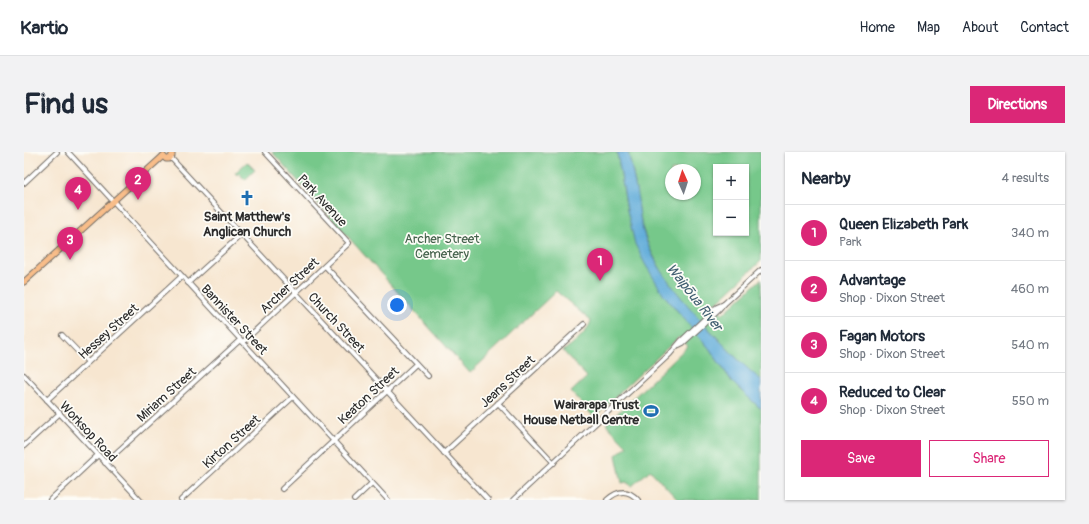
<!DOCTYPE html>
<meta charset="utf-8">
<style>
body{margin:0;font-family:Pangolin,sans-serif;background:#f2f2f3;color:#1f2937}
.controls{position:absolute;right:12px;top:12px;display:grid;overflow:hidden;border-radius:0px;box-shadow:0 1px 3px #0004}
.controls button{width:36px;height:36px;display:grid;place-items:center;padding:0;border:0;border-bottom:1px solid #e0e1e3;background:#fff;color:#1f2937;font:20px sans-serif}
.compass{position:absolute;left:641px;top:12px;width:36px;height:36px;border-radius:50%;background:#fff;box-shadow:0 1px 3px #0004;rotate:357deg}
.you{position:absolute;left:373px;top:153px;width:14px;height:14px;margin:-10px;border:3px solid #fff;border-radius:50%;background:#1a73e8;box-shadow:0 0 0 6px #1a73e833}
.badge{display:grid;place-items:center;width:26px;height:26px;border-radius:50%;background:#db2777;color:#fff;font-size:13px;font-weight:700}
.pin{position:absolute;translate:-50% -33px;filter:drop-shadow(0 1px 2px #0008)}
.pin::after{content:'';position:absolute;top:21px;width:14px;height:12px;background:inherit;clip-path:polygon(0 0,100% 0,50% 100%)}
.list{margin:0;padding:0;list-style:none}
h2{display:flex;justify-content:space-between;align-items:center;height:52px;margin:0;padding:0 16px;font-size:17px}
h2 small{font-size:13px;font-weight:400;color:#747a83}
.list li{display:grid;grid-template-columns:26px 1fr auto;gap:12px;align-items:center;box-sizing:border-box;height:56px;padding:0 16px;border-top:1px solid #e0e1e3}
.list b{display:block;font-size:15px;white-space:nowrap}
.list p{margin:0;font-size:13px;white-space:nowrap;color:#747a83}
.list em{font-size:13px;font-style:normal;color:#747a83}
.actions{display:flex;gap:8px;padding:12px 16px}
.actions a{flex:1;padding:9px 0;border:1px solid #db2777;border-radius:0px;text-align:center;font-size:14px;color:#db2777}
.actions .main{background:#db2777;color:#fff}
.map{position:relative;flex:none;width:737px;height:348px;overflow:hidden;border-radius:0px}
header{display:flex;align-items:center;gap:24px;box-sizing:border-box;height:56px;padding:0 20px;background:#fff;border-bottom:1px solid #e0e1e3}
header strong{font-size:19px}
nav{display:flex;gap:22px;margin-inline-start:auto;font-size:14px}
.intro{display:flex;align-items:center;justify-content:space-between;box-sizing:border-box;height:96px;padding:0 24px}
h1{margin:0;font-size:28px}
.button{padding:10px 18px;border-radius:0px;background:#db2777;color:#fff;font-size:14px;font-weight:700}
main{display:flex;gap:24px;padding:0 24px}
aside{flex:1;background:#fff;border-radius:0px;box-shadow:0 1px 3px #0004}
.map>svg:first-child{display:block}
.green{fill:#76c88a;stroke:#507a5a;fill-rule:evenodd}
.water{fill:#61acd9;stroke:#466c82}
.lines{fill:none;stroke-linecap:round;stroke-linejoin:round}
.minor-casing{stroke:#726c65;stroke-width:6}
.major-casing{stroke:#726c65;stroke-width:7}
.minor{stroke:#fff;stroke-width:4}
.major{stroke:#f8bd89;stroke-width:5}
.labels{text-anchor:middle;stroke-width:3.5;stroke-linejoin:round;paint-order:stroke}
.street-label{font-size:13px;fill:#2b2b2b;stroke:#fdfcf7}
.poi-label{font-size:13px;font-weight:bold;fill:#2b2b2b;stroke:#fdfcf7}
.park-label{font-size:13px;fill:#45624c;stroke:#fdfcf7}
.water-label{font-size:14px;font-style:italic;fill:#415f71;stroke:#fdfcf7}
</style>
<header>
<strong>Kartio</strong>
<nav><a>Home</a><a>Map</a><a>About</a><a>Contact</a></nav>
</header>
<div class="intro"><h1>Find us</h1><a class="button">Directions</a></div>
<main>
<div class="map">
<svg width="737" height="348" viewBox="0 0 737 348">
<rect width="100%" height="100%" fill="#fdfcf7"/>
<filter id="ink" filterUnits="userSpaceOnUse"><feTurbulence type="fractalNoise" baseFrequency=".025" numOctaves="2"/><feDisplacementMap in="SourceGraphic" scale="8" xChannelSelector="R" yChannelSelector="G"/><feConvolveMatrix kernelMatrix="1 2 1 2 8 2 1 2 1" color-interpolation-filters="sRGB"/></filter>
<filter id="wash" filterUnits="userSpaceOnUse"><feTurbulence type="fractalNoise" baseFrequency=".012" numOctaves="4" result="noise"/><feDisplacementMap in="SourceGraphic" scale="16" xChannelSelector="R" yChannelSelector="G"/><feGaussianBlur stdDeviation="0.9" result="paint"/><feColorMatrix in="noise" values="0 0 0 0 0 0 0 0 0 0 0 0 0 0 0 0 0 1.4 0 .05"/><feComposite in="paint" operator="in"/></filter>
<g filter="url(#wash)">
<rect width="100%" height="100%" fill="#f7e6d0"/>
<g class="green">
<path d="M248,0h345l10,58 37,85 45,53 24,35 28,26v91h-83l-28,-30 -18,16 -6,-4 -4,1 -6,-28 11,-9 -21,-22 82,-78 -9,-9 -85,80 -23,-25 16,-15 -24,-26c11,-8 24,-18 28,-30l-35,-30 -86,82z"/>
<path d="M604,0h133v109l-43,40 -5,3 10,10 38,-35v101l-17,-14 -19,-20 -43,-46 -20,-28 -12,-23 -8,-22 -9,-54zM692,15h30v66h-30zM647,18h24v24h-24z"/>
<path d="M223,10l8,8 -10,10 -6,-7 -2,2 -2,-2z"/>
</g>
<path class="water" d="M593,0h11c4,16 7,32 10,48 1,9 2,18 4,27 10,39 38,70 64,99 17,18 34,37 54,53l1,1v29l-28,-26 -24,-35 -45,-53 -19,-31 -10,-20 -8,-34z"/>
</g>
<g filter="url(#ink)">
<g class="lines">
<g class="minor-casing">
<g id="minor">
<path d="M44,0l320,348"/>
<path d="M147,6l317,342"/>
<path d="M0,31l33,-31"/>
<path d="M301,114l103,110"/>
<path d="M164,131l54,-49"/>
<path d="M38,183l26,27"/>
<path d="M219,190l106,-99 -84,-91"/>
<path d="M655,193l4,-2 36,-33 5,-6"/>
<path d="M0,223l116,125"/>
<path d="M23,248l135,-124"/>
<path d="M474,251l56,60"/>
<path d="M0,294l36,-33"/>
<path d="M420,301l140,-129"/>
<path d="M81,311l135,-123"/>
<path d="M258,337l134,-125"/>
<path d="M26,348l48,-45"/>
<path d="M157,348l112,-103"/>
<path d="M330,348l18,-17"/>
<path d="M489,348l157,-146 11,-13 36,-34 7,-3 37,-34"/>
<path d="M583,348c11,-10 21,-11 31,0"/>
</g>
</g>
<g class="major-casing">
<g id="major">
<path d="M139,4l3,3h3l3,-3v-4"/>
<path d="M0,130l139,-126"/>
</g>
</g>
<use href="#minor" class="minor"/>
<use href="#major" class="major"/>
</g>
</g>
<defs>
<g id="church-bare" transform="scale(1.2)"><path d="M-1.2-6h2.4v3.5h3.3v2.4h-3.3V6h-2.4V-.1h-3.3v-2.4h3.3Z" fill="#1f6fb2" stroke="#fdfcf7" stroke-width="2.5" paint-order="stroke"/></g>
<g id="stadium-bare" transform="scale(1.2)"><path d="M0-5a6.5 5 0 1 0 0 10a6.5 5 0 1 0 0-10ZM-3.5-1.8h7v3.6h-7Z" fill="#1f6fb2" stroke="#fdfcf7" stroke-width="2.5" paint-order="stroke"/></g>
</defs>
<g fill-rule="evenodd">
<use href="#church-bare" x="223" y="46"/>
<use href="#stadium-bare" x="627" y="259"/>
</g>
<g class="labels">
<g class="street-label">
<text transform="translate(299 48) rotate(47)" y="5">Park Avenue</text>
<text transform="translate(265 133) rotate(-43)" y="5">Archer Street</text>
<text transform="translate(211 167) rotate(47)" y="5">Bannister Street</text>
<text transform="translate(313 170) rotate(47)" y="5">Church Street</text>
<text transform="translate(84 179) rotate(-42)" y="5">Hessey Street</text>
<text transform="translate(483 229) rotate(-43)" y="5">Jeans Street</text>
<text transform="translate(142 242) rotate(-42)" y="5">Miriam Street</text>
<text transform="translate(344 243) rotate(-43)" y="5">Keaton Street</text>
<text transform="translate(65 279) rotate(47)" y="5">Worksop Road</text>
<text transform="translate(207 289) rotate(-42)" y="5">Kirton Street</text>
</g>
<g class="poi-label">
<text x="223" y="69">Saint Matthew's<tspan x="223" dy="15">Anglican Church</tspan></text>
<text x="615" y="257" text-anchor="end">Wairarapa Trust<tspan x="615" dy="15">House Netball Centre</tspan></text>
</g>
<g class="park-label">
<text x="418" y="91">Archer Street<tspan x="418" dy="15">Cemetery</tspan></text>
</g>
<g class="water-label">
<text transform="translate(671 145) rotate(52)" y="5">Waipōua River</text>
</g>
</g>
</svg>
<div class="controls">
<button>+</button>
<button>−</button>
</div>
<svg class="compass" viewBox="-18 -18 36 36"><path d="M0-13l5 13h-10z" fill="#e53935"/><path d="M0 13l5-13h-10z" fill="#747a83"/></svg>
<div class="you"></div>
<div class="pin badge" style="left:576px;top:129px">1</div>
<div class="pin badge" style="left:114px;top:48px">2</div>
<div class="pin badge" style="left:46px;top:108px">3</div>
<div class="pin badge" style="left:54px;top:58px">4</div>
</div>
<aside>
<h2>Nearby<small>4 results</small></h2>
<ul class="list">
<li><span class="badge">1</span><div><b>Queen Elizabeth Park</b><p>Park</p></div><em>340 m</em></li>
<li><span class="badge">2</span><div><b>Advantage</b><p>Shop · Dixon Street</p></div><em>460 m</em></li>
<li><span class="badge">3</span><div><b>Fagan Motors</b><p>Shop · Dixon Street</p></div><em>540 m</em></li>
<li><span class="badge">4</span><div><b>Reduced to Clear</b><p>Shop · Dixon Street</p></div><em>550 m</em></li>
</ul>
<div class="actions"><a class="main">Save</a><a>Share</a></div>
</aside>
</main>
